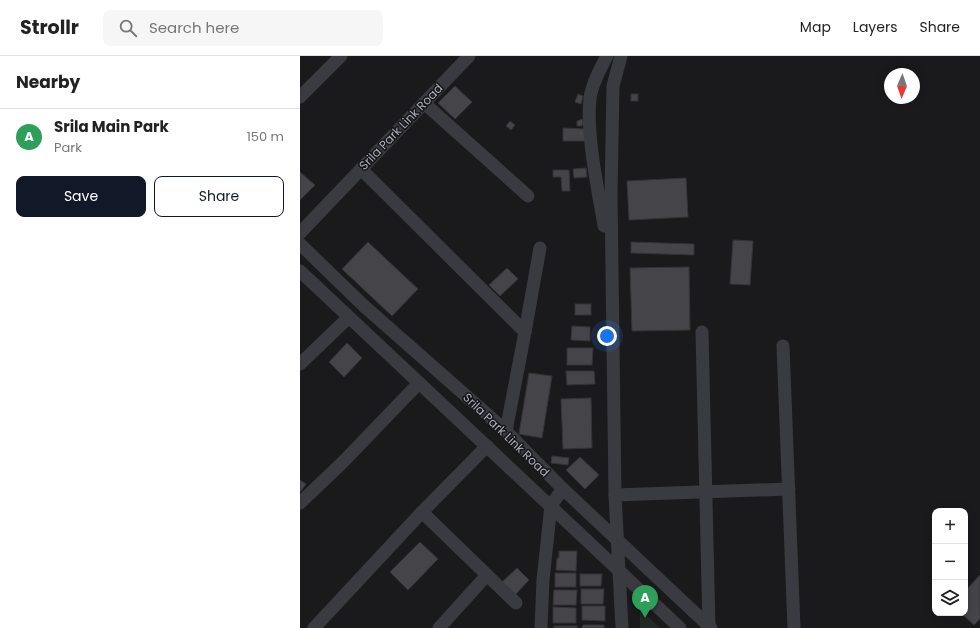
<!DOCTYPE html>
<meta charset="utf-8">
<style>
body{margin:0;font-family:Poppins,sans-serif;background:#f6f6f6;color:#222}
.controls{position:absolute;right:12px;bottom:12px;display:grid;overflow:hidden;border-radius:8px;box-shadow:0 2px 10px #0003}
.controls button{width:36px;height:36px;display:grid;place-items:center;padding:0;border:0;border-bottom:1px solid #e0e0e0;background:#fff;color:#222;font:20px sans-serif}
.compass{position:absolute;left:584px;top:12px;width:36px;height:36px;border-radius:50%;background:#fff;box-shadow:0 2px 10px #0003;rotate:182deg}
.you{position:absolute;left:307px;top:280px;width:14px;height:14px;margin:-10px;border:3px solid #fff;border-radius:50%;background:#1a73e8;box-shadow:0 0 0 6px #1a73e833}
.badge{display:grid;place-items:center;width:26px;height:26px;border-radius:50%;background:#111827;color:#fff;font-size:13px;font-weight:700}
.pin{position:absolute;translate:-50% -33px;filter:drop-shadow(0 1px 2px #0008)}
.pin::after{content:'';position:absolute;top:21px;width:14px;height:12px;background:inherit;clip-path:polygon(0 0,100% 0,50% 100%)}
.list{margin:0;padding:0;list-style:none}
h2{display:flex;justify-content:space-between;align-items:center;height:52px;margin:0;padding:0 16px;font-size:17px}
h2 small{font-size:13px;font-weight:400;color:#767676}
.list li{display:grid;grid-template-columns:26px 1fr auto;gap:12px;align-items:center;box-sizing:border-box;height:56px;padding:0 16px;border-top:1px solid #e0e0e0}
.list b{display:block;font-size:15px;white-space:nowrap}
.list p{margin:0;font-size:13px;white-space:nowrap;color:#767676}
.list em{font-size:13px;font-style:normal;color:#767676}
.actions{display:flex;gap:8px;padding:12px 16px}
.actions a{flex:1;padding:9px 0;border:1px solid #111827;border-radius:8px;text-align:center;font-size:14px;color:#111827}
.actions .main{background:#111827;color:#fff}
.icon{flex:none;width:22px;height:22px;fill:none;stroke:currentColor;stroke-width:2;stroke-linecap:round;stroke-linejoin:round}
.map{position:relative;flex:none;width:680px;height:572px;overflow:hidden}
header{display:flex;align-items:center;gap:24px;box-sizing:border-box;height:56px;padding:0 20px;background:#fff;border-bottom:1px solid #e0e0e0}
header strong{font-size:19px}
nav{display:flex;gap:22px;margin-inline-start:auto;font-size:14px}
.search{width:280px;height:36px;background:#f6f6f6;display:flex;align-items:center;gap:10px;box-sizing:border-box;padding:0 14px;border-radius:8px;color:#767676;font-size:15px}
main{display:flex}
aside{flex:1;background:#fff}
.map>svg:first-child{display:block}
.green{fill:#212a23}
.building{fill:#444449;stroke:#343338}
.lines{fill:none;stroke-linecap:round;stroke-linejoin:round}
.minor{stroke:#3a3b41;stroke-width:13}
.labels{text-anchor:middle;stroke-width:3;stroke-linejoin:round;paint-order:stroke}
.street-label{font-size:12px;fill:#acb0bb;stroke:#151417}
</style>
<header>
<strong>Strollr</strong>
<div class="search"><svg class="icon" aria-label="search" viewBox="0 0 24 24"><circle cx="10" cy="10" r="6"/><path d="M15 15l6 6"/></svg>Search here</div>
<nav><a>Map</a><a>Layers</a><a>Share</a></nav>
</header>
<main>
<aside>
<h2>Nearby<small></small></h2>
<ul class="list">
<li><span class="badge" style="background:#2e9e5b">A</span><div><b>Srila Main Park</b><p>Park</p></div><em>150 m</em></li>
</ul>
<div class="actions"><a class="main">Save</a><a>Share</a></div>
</aside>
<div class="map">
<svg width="680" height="572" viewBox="0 0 680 572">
<rect width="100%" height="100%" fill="#1a191c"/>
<path class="green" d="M340,553l20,19h-20z"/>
<g class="building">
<path d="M155,30l17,16 -17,17 -17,-16z"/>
<path d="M278,38l5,2 -2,8 -6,-2z"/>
<rect x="331" y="38" width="7" height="7"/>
<path d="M283,63l-1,7h-5v-5z"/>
<path d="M210,65l5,4 -4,5 -5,-4z"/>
<path d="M263,72l22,1v12h-22z"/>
<path d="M286,112l1,9 -13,1 -1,-9z"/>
<path d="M253,114h16l1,21h-8l-1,-14h-8z"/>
<path d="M0,116l15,13 -15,15z"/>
<path d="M386,122l2,39 -59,3 -2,-39z"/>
<path d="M433,184l20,1 -3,44 -20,-1z"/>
<path d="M68,186l50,47 -26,27 -50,-47z"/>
<path d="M331,186l63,2v11l-63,-2z"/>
<path d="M389,211l1,63 -58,1 -2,-63z"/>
<path d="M207,212l11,11 -18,17 -11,-11z"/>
<rect x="275" y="248" width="16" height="11"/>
<path d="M272,270l18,1v14l-19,-1z"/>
<path d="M47,287l15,15 -18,19 -15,-15z"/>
<path d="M267,292h26l-1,17h-25z"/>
<path d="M266,315h28l1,13 -28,1z"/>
<path d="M229,317l23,3 -10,62 -23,-4z"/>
<path d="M291,342l1,50 -29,1 -2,-50z"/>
<path d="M252,400l17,2 -1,7 -17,-2z"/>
<path d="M280,401l19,18 -14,14 -19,-19z"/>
<path d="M0,424l6,4 -5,7h-1z"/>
<path d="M120,486l18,17 -30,31 -18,-18z"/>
<path d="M259,495h18l-1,20 -20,-1 1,-12h2z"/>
<path d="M217,512l12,12 -14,15 -13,-13z"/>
<rect x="255" y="517" width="21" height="14"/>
<path d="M280,518h22l-1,12h-21z"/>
<path d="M680,519v44l-6,6 -13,-12h4v-22z"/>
<path d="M281,533h23l-1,15h-22z"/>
<path d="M254,534h23l-1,15h-23z"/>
<path d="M282,550h23v15l-23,-1z"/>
<path d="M253,551l23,1v15h-23z"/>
<path d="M283,569h21v3h-22z"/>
<rect x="254" y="570" width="23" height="2"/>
</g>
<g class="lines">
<g class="minor">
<path d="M321,0l-8,30 -2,108 4,301 7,133"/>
<path d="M0,41l41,-41"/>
<path d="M124,47l104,93"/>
<path d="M61,113l164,163 15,-84"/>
<path d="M304,170c-6,-37 -18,-91 -14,-128 2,-14 10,-29 17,-42"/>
<path d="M0,177l169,-177"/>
<path d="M0,188l64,62 142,125 57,58 148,139"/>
<path d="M0,215l380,357"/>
<path d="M402,276l7,295"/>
<path d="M483,290l11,282"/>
<path d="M0,308l48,-46"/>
<path d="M206,375l19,-99"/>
<path d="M315,439l174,-6"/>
<path d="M0,447l43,-41 75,-78"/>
<path d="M122,456l94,91"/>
<path d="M14,572l108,-116 65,-66"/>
<path d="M139,572l48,-53"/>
<path d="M241,572l2,-48 8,-75 12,-16"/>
</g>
</g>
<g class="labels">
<g class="street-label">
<text transform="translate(101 71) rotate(-46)" y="4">Srila Park Link Road</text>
<text transform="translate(206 379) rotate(44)" y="4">Srila Park Link Road</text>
</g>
</g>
</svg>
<div class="controls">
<button>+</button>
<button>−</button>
<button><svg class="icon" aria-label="layers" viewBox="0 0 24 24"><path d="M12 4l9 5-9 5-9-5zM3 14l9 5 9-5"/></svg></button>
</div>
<svg class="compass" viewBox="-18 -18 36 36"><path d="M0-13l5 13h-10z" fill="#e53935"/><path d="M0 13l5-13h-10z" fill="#767676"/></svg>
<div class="you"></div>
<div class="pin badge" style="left:345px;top:562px;background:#2e9e5b">A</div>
</div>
</main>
